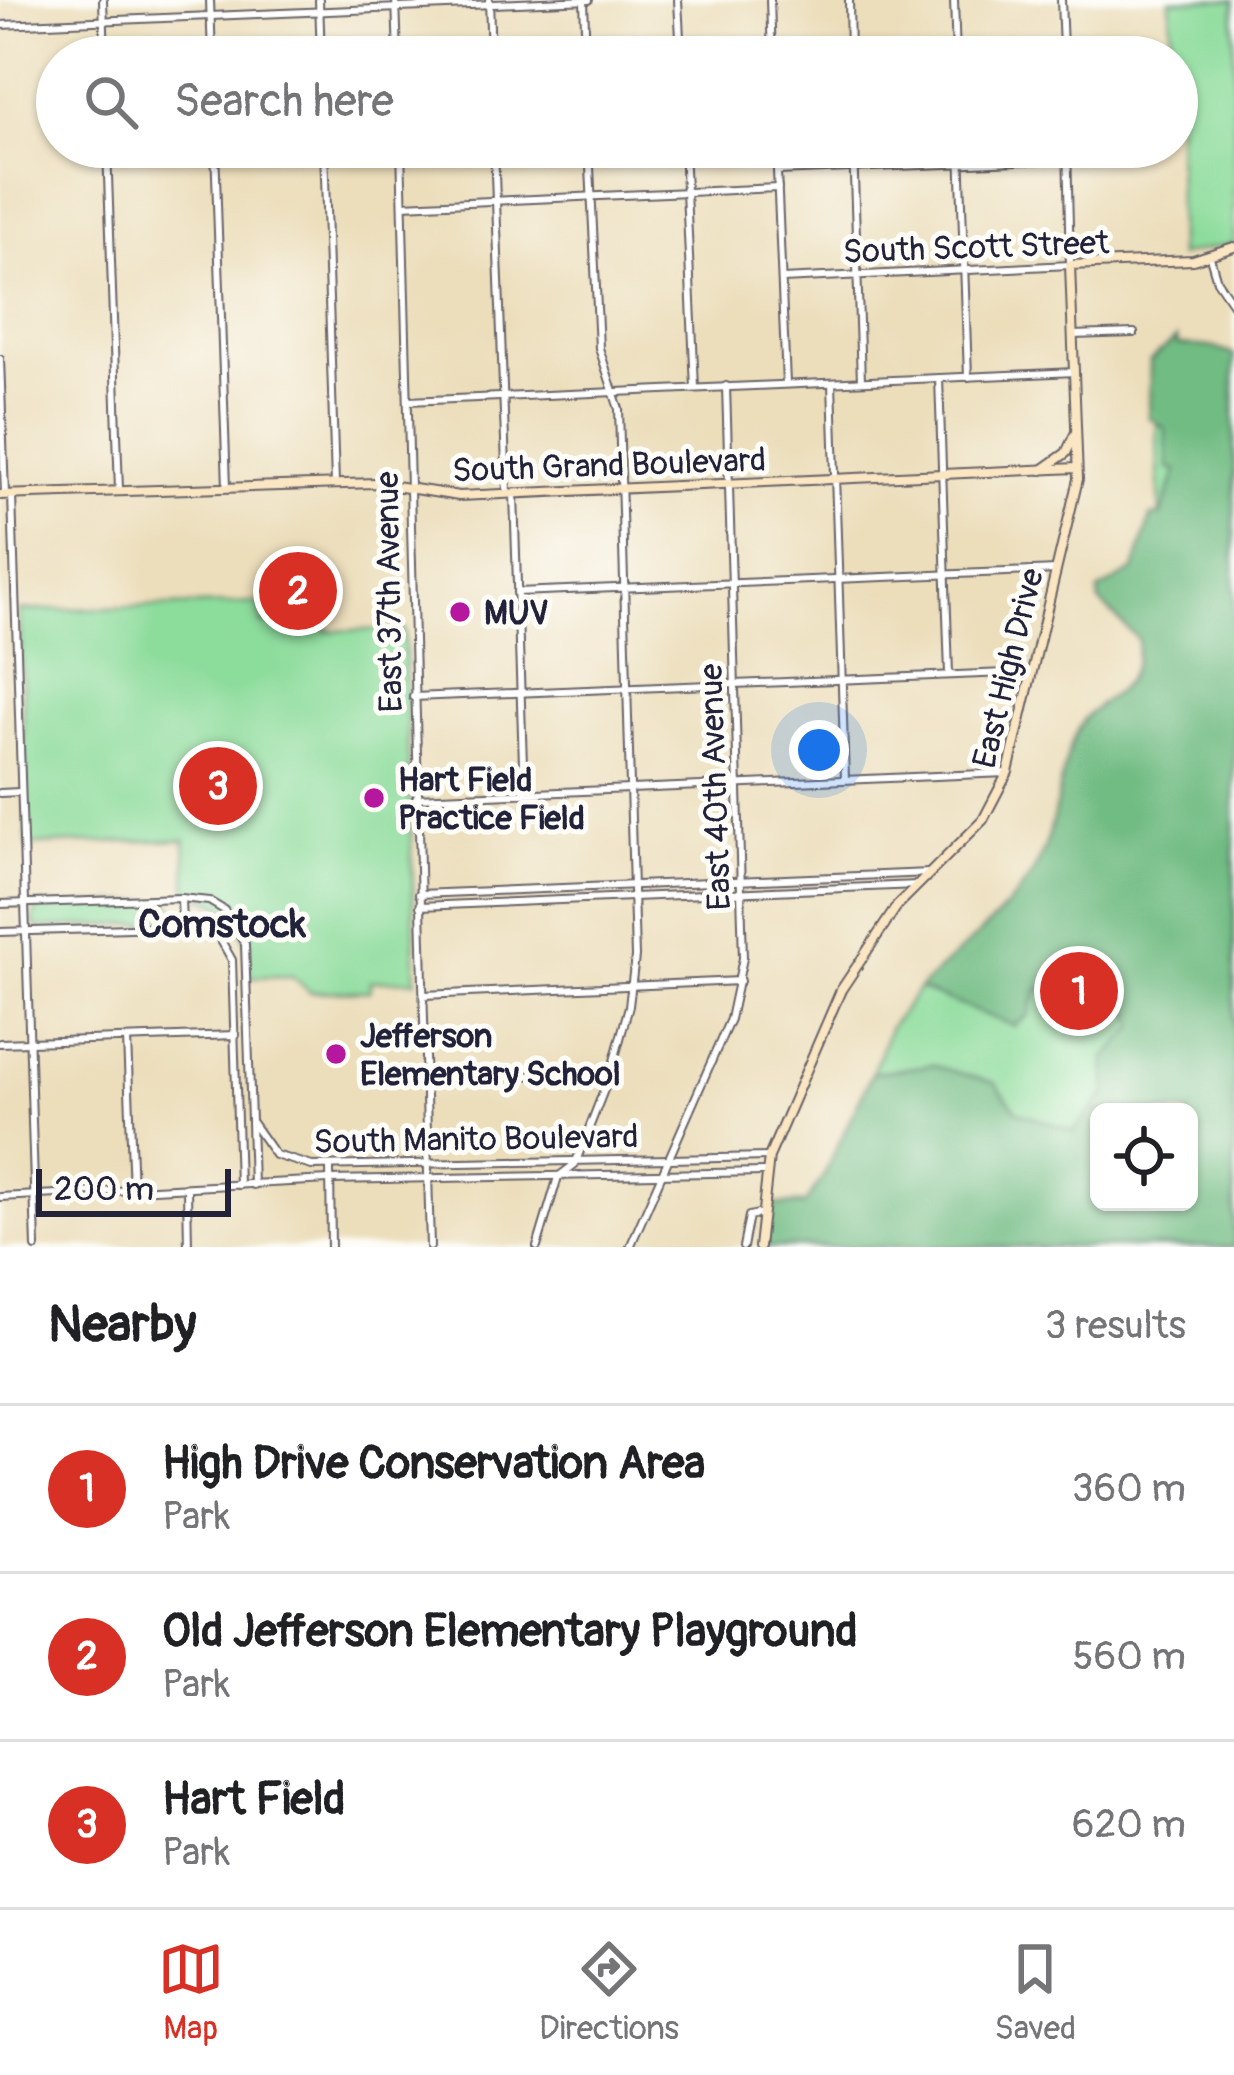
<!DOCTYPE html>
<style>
body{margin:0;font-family:Pangolin,sans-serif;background:#f6f6f6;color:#202124}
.controls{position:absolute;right:36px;bottom:36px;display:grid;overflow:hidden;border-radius:18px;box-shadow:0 3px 9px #0004}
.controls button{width:108px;height:108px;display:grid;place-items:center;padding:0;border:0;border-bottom:3px solid #e0e0e0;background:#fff;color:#202124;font:60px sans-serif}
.scale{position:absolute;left:36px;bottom:30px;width:195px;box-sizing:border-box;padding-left:12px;border:6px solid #22223b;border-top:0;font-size:33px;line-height:42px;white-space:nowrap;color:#22223b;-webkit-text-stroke:9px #fdfcf7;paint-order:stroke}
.you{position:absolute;left:819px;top:750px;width:42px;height:42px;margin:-30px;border:9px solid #fff;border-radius:50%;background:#1a73e8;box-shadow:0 0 0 18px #1a73e833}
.badge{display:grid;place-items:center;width:78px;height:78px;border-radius:50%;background:#d93025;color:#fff;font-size:39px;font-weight:700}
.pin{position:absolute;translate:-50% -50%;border:6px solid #fff;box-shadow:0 3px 12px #0006}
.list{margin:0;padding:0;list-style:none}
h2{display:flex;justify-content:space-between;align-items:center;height:156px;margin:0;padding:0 48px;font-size:51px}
h2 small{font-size:39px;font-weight:400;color:#757577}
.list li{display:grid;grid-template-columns:78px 1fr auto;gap:36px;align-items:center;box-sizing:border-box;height:168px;padding:0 48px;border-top:3px solid #e0e0e0}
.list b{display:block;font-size:45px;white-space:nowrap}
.list p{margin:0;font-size:39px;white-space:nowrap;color:#757577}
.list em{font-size:39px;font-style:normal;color:#757577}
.icon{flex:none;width:66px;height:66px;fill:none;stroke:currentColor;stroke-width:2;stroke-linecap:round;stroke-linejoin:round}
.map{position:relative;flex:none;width:1234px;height:1247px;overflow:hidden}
.search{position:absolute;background:#fff;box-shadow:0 3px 9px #0004;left:36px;right:36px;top:36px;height:132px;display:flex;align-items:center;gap:30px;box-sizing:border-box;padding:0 42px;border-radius:66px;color:#757577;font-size:45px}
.sheet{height:660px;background:#fff}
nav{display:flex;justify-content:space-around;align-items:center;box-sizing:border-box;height:168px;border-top:3px solid #e0e0e0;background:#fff;font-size:33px;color:#757577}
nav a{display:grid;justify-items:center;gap:6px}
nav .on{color:#d93025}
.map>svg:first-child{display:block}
.green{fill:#8cdc9b;stroke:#577f6b;stroke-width:3;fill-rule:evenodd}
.forest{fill:#71bc83;stroke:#4a6f5f;stroke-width:3;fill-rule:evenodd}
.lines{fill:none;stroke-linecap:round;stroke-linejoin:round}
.minor-casing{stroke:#696468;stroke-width:10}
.tertiary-casing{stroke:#696468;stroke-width:10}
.secondary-casing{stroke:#696468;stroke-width:12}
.minor{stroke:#fff;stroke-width:6}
.tertiary{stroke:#fff;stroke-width:6}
.secondary{stroke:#fbe6c3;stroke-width:8}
.poi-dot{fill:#b5179e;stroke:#fdfcf7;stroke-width:4.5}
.labels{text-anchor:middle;stroke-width:10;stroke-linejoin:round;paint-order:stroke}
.street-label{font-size:33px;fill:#22223b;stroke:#fdfcf7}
.poi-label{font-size:33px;font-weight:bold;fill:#22223b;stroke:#fdfcf7;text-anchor:start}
.quarter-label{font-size:39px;font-weight:bold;fill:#22223b;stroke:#fdfcf7}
</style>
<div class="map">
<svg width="1234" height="1247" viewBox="0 0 1234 1247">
<rect width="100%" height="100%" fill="#fdfcf7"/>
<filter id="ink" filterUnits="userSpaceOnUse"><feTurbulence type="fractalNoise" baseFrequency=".00833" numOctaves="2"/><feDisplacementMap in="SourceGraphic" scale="24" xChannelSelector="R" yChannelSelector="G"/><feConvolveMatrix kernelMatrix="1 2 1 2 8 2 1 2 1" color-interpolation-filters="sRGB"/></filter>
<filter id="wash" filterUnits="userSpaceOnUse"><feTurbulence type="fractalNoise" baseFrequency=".004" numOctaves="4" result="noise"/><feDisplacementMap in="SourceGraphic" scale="48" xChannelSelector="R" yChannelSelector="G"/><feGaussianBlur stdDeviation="2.7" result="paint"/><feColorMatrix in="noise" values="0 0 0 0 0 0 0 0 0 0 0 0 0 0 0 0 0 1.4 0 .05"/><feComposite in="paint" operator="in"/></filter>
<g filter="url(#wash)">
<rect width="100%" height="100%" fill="#ecdebb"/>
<g class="green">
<path d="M1170,0h64v243l-56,13 -1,-199h-5z"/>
<path d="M1234,381v866h-469l7,-42 53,-2 107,-138 -60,8 18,-46 29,-38 51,19 199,-253 -14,-371zM1099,1112h90v90h-90z"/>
<path d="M260,603l2,20 63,-3 1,11 78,-2 12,351 -46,1v10l-60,1 -18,-16 -43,1c0,-43 -13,-78 -61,-82l-3,-55 -158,5 -7,-234z"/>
<path d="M169,901l5,6 -3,16 -133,5 -5,-6 4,-16z"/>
</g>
<path class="forest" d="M1177,338l1,7 36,2 20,8v892h-469l8,-42h31l19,-28 49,-104 60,-8 63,18 22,28 57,21 33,-40 -2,-33 31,-33 -16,-37 -53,-8 -29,9 -10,26 -14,10 -95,-37c32,-32 87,-74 111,-112 30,-45 25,-104 49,-150 17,-32 59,-29 59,-88l-39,-38 -1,-10 36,-21 17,-54 10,-1 16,-45 -9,-1 -3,-41 -16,-10 1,-57zM1099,1112h90v90h-90z"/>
</g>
<g filter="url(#ink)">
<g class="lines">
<g class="minor-casing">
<g id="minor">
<path d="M103,0l2,57"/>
<path d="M210,0l2,57"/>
<path d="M319,0l2,57"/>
<path d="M489,0l2,57"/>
<path d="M584,0l2,57"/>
<path d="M678,0l3,57"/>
<path d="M770,0l2,57"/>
<path d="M849,0l1,57"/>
<path d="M954,0l2,57"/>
<path d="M1061,0l2,48"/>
<path d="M0,25l589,-25"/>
<path d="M1068,53l100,-4"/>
<path d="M928,57l130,-4"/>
<path d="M107,147l12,343"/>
<path d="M215,147l12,340"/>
<path d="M324,147l11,336"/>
<path d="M494,147l13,347"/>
<path d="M684,147l11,241"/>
<path d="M776,147l10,237"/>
<path d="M853,147l8,234"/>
<path d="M960,147l8,230"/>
<path d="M777,171l290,-12"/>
<path d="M403,205l375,-17"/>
<path d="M1210,257l7,24 17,25"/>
<path d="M782,279l288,-14 -3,-118"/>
<path d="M1072,335l62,-2"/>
<path d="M0,359l5,135"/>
<path d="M939,378l10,296"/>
<path d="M832,383l13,396"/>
<path d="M408,401l667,-29"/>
<path d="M514,494l10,300"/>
<path d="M12,495l24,752"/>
<path d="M517,592l540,-22"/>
<path d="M413,697l619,-25"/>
<path d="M0,793l20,-1"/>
<path d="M416,798l590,-25"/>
<path d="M419,894l511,-21"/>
<path d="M181,898l1,28"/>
<path d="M0,904l181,-6 28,3 15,9 21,34 6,177 24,34 37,11 457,-9"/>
<path d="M420,906l497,-21"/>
<path d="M0,932l195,-6 24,11 13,23 7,225"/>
<path d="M424,995l316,-14"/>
<path d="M127,1039l6,152"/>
<path d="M0,1043l236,-8"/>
<path d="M427,1080l184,-8"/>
<path d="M251,1122l2,63"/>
<path d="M330,1168l1,79"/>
<path d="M187,1188l1,59"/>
<path d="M0,1197l329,-17 436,-8"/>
<path d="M537,1247l21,-70 17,-13 36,-92 18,-66 6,-49 -16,-548 -20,-61 -10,-201"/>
<path d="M630,1247l100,-228 13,-61 -17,-572"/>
<path d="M743,1247l6,-31 13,-3"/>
</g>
</g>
<g class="tertiary-casing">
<g id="tertiary">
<path d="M396,0l2,57"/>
<path d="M401,147l29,1100"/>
</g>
</g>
<g class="secondary-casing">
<g id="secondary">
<path d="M1042,470l24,-17 9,-19"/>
<path d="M0,495l376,-12 83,13 618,-28"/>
<path d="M759,1247l10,-90 72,-167 56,-84 86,-86 25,-48 70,-293 -8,-214 123,-5 41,-13"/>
</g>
</g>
<use href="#minor" class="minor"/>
<use href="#tertiary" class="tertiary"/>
<use href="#secondary" class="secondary"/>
</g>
</g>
<g class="poi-dot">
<circle cx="460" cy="612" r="12"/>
<circle cx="374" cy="798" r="12"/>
<circle cx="336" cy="1054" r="12"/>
</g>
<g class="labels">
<g class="street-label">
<text transform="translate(976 246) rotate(-2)" y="12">South Scott Street</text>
<text transform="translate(609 464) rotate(-2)" y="12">South Grand Boulevard</text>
<text transform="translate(388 592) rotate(-91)" y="12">East 37th Avenue</text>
<text transform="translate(1007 668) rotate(-76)" y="12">East High Drive</text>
<text transform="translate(714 787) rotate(-92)" y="12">East 40th Avenue</text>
<text transform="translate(476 1138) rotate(-1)" y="12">South Manito Boulevard</text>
</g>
<g class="poi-label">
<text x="484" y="624">MUV</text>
<text x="398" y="791">Hart Field<tspan x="398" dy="38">Practice Field</tspan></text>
<text x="360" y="1047">Jefferson<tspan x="360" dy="38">Elementary School</tspan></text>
</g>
<g class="quarter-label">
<text x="222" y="937">Comstock</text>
</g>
</g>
</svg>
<div class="controls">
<button><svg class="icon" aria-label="locate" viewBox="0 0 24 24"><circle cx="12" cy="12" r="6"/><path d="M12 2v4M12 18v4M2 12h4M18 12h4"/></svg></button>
</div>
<div class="scale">200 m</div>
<div class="you"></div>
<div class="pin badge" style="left:1079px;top:991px">1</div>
<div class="pin badge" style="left:298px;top:591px">2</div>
<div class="pin badge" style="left:218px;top:786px">3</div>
<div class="search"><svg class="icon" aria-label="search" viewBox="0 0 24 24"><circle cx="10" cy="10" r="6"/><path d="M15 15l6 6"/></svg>Search here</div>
</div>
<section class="sheet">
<h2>Nearby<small>3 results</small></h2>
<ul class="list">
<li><span class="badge">1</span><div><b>High Drive Conservation Area</b><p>Park</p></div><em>360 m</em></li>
<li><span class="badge">2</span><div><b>Old Jefferson Elementary Playground</b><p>Park</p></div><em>560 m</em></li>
<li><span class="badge">3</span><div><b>Hart Field</b><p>Park</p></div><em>620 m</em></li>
</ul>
</section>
<nav>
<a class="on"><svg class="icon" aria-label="map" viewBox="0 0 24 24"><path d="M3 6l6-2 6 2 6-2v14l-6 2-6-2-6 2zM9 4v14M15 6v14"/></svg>Map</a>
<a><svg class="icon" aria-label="directions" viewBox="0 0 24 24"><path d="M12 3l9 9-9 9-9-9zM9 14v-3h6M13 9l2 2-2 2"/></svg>Directions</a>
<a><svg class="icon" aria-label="saved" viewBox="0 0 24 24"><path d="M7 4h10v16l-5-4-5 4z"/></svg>Saved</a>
</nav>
